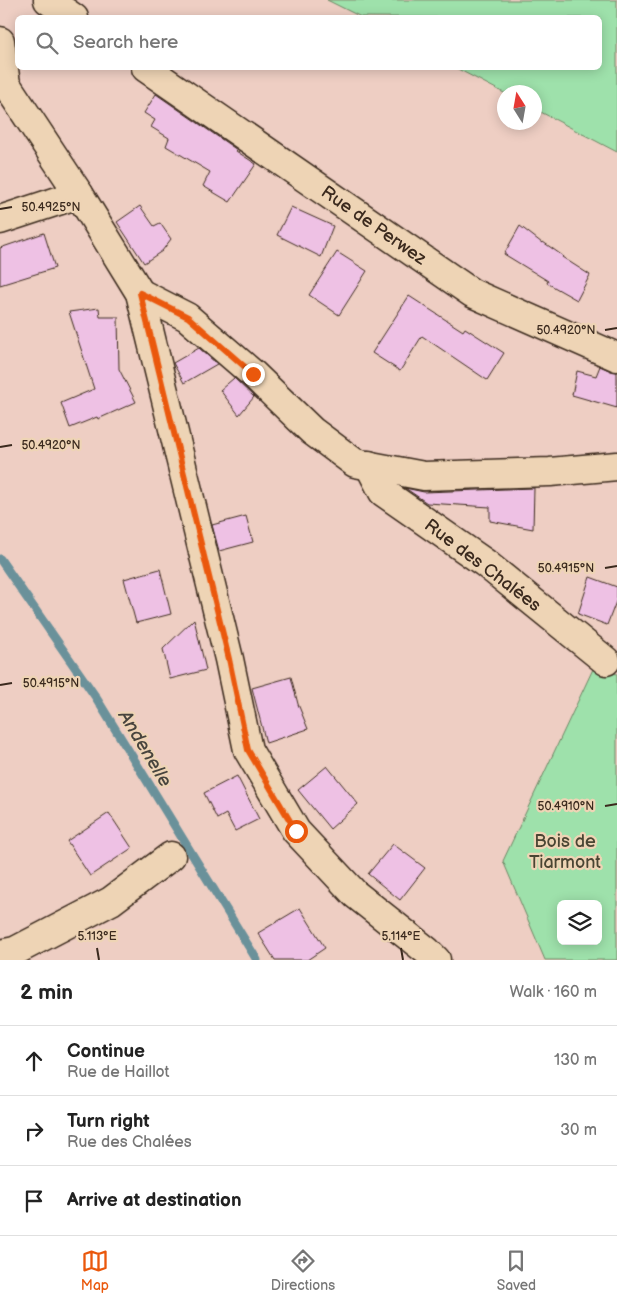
<!DOCTYPE html>
<meta charset="utf-8">
<style>
body{margin:0;font-family:"Balsamiq Sans",sans-serif;background:#f2f2f2;color:#222}
.controls{position:absolute;right:15px;bottom:15px;display:grid;overflow:hidden;border-radius:8px;box-shadow:0 2px 12px #0003}
.controls button{width:45px;height:45px;display:grid;place-items:center;padding:0;border:0;border-bottom:1px solid #e0e0e0;background:#fff;color:#222;font:25px sans-serif}
.compass{position:absolute;left:497px;top:85px;width:45px;height:45px;border-radius:50%;background:#fff;box-shadow:0 2px 12px #0003;rotate:349deg}
.stop{position:absolute;width:15px;height:15px;margin:-11px;border:4px solid #ea580c;border-radius:50%;background:#fff}
.stop.end{background:#ea580c;border-color:#fff;box-shadow:0 1px 5px #0008}
.list{margin:0;padding:0;list-style:none}
h2{display:flex;justify-content:space-between;align-items:center;height:65px;margin:0;padding:0 20px;font-size:21px}
h2 small{font-size:16px;font-weight:400;color:#767676}
.list li{display:grid;grid-template-columns:32px 1fr auto;gap:15px;align-items:center;box-sizing:border-box;height:70px;padding:0 20px;border-top:1px solid #e0e0e0}
.list b{display:block;font-size:19px;white-space:nowrap}
.list p{margin:0;font-size:16px;white-space:nowrap;color:#767676}
.list em{font-size:16px;font-style:normal;color:#767676}
.icon{flex:none;width:28px;height:28px;fill:none;stroke:currentColor;stroke-width:2;stroke-linecap:round;stroke-linejoin:round}
.map{position:relative;flex:none;width:617px;height:960px;overflow:hidden}
.search{position:absolute;background:#fff;box-shadow:0 2px 12px #0003;left:15px;right:15px;top:15px;height:55px;display:flex;align-items:center;gap:12px;box-sizing:border-box;padding:0 18px;border-radius:8px;color:#767676;font-size:19px}
.sheet{height:275px;background:#fff}
nav{display:flex;justify-content:space-around;align-items:center;box-sizing:border-box;height:70px;border-top:1px solid #e0e0e0;background:#fff;font-size:14px;color:#767676}
nav a{display:grid;justify-items:center;gap:2px}
nav .on{color:#ea580c}
.map>svg:first-child{display:block}
.green{fill:#9ee1ab;stroke:#6c8664;fill-rule:evenodd}
.lines{fill:none;stroke-linecap:round;stroke-linejoin:round}
.stream{stroke:#6b919a;stroke-width:9}
.building{fill:#eec1e4;stroke:#3b2a1e}
.minor-casing{stroke:#3b2a1e;stroke-width:31}
.minor{stroke:#eed4b5;stroke-width:28}
.route{stroke:#ea580c;stroke-width:6}
.ticks{fill:none;stroke:#3b2a1e;stroke-width:2}
.labels{text-anchor:middle;stroke-width:4.5;stroke-linejoin:round;paint-order:stroke}
.street-label{font-size:18px;fill:#3b2a1e;stroke:#eed4b5}
.park-label{font-size:18px;fill:#4a4533;stroke:#eed4b5}
.water-label{font-size:19px;font-style:italic;fill:#47443d;stroke:#eed4b5}
.ticks-label{font-size:12px;text-anchor:middle;fill:#3b2a1e;stroke:#eed4b5;stroke-width:4.5;stroke-linejoin:round;paint-order:stroke}
</style>
<div class="map">
<svg width="617" height="960" viewBox="0 0 617 960">
<rect width="100%" height="100%" fill="#eecec3"/>
<filter id="ink" filterUnits="userSpaceOnUse"><feTurbulence type="fractalNoise" baseFrequency=".02" numOctaves="2"/><feDisplacementMap in="SourceGraphic" scale="10" xChannelSelector="R" yChannelSelector="G"/><feConvolveMatrix kernelMatrix="1 2 1 2 8 2 1 2 1" color-interpolation-filters="sRGB"/></filter>
<g filter="url(#ink)">
<g class="green">
<path d="M327,0h290v152l-82,-43 -1,-17 -30,1 -48,-25h144v-50l-239,-1z"/>
<path d="M593,669l24,5v286h-72l-42,-99zM561,904h37v37h-37z"/>
</g>
<g class="lines">
<path class="stream" d="M0,559l95,137 162,264"/>
</g>
<g class="building">
<path d="M156,94l81,56 -1,1 20,13 -26,38 -27,-16 7,-14 -44,-26 3,-8 -18,-11 4,-7 -11,-7z"/>
<path d="M140,206l14,20 6,-3 11,16 -9,12 -18,12 -27,-41z"/>
<path d="M291,207l42,19 -12,31 -44,-22z"/>
<path d="M520,226l22,17 1,-1 20,14 -1,1 28,18 -13,25 -30,-17 1,-2 -44,-27z"/>
<path d="M44,233l11,35 -55,17v-37z"/>
<path d="M337,252l30,19 -28,44 -30,-20z"/>
<path d="M409,296l54,35 2,-3 39,25 -17,27 -65,-44 -22,35 -28,-18z"/>
<path d="M99,308l1,9h18l1,52 17,33 -38,17 -1,-2 -27,11 -9,-25 33,-14 -25,-77z"/>
<path d="M199,348l18,16 -33,19 -11,-20z"/>
<path d="M600,366l11,5 6,1v36l-45,-13 5,-24 19,5z"/>
<path d="M234,378l20,19 -15,18 -19,-25z"/>
<path d="M405,488l19,4 110,-4 -1,41 -43,-8v-14l-63,-4z"/>
<path d="M246,516l7,26 -34,9 -7,-26z"/>
<path d="M160,569l11,45 -35,9 -12,-44z"/>
<path d="M590,577l27,10v12l-10,26 -29,-11z"/>
<path d="M194,619l12,51 -36,9 -7,-30z"/>
<path d="M291,677l7,27 10,25 -42,14 -14,-55z"/>
<path d="M327,766l31,38 -28,25 -32,-39z"/>
<path d="M237,776l22,43 -24,12 -9,-17 -9,5 -13,-26z"/>
<path d="M109,813l23,35 -42,28 -23,-35z"/>
<path d="M393,844l32,24 -25,32 -32,-26z"/>
<path d="M300,908l25,40 -18,12h-32l-17,-27z"/>
</g>
<g class="lines">
<g class="minor-casing">
<g id="minor">
<path d="M48,0l26,18"/>
<path d="M0,41l6,43 73,110 61,99 89,366 19,91 48,81 59,63 72,57 9,9"/>
<path d="M146,68l326,225 145,64"/>
<path d="M0,220l79,-26"/>
<path d="M140,293l47,24 66,57 59,57 43,32 69,13 126,-4 67,-6"/>
<path d="M369,465l14,27 102,71 121,98"/>
<path d="M0,954l15,-3 96,-50 60,-45"/>
</g>
</g>
<use href="#minor" class="minor"/>
</g>
</g>
<g class="lines" filter="url(#ink)">
<path class="route" d="M253,374l-65,-57 -48,-24 89,366 19,91 48,81"/>
</g>
<path class="ticks" d="M0,209l12,-2M605,330l12,-2M0,447l12,-2M605,568l12,-2M0,685l12,-2M605,806l12,-2M97,948l2,12M401,948l2,12"/>
<g class="labels">
<g class="street-label">
<text transform="translate(374 225) rotate(35)" y="6">Rue de Perwez</text>
<text transform="translate(483 565) rotate(37)" y="6">Rue des Chalées</text>
</g>
<g class="park-label">
<text x="565" y="847">Bois de<tspan x="565" dy="21">Tiarmont</tspan></text>
</g>
<g class="water-label">
<text transform="translate(146 748) rotate(59)" y="7">Andenelle</text>
</g>
</g>
<g class="ticks-label">
<text x="51" y="211">50.4925°N</text>
<text x="566" y="334">50.4920°N</text>
<text x="51" y="449">50.4920°N</text>
<text x="566" y="572">50.4915°N</text>
<text x="51" y="687">50.4915°N</text>
<text x="566" y="810">50.4910°N</text>
<text x="97" y="940">5.113°E</text>
<text x="401" y="940">5.114°E</text>
</g>
</svg>
<div class="controls">
<button><svg class="icon" aria-label="layers" viewBox="0 0 24 24"><path d="M12 4l9 5-9 5-9-5zM3 14l9 5 9-5"/></svg></button>
</div>
<svg class="compass" viewBox="-18 -18 36 36"><path d="M0-13l5 13h-10z" fill="#e53935"/><path d="M0 13l5-13h-10z" fill="#767676"/></svg>
<div class="stop" style="left:296px;top:831px"></div>
<div class="stop end" style="left:253px;top:374px"></div>
<div class="search"><svg class="icon" aria-label="search" viewBox="0 0 24 24"><circle cx="10" cy="10" r="6"/><path d="M15 15l6 6"/></svg>Search here</div>
</div>
<section class="sheet">
<h2>2 min<small>Walk · 160 m</small></h2>
<ul class="list">
<li><svg class="icon" aria-label="ahead" viewBox="0 0 24 24"><path d="M12 20V5M6 11l6-6 6 6"/></svg><div><b>Continue</b><p>Rue de Haillot</p></div><em>130 m</em></li>
<li><svg class="icon" aria-label="right" viewBox="0 0 24 24"><path d="M7 20v-9h11M14 6l5 5-5 5"/></svg><div><b>Turn right</b><p>Rue des Chalées</p></div><em>30 m</em></li>
<li><svg class="icon" aria-label="arrive" viewBox="0 0 24 24"><path d="M6 21V4h12l-3 4 3 4H6"/></svg><div><b>Arrive at destination</b></div></li>
</ul>
</section>
<nav>
<a class="on"><svg class="icon" aria-label="map" viewBox="0 0 24 24"><path d="M3 6l6-2 6 2 6-2v14l-6 2-6-2-6 2zM9 4v14M15 6v14"/></svg>Map</a>
<a><svg class="icon" aria-label="directions" viewBox="0 0 24 24"><path d="M12 3l9 9-9 9-9-9zM9 14v-3h6M13 9l2 2-2 2"/></svg>Directions</a>
<a><svg class="icon" aria-label="saved" viewBox="0 0 24 24"><path d="M7 4h10v16l-5-4-5 4z"/></svg>Saved</a>
</nav>
